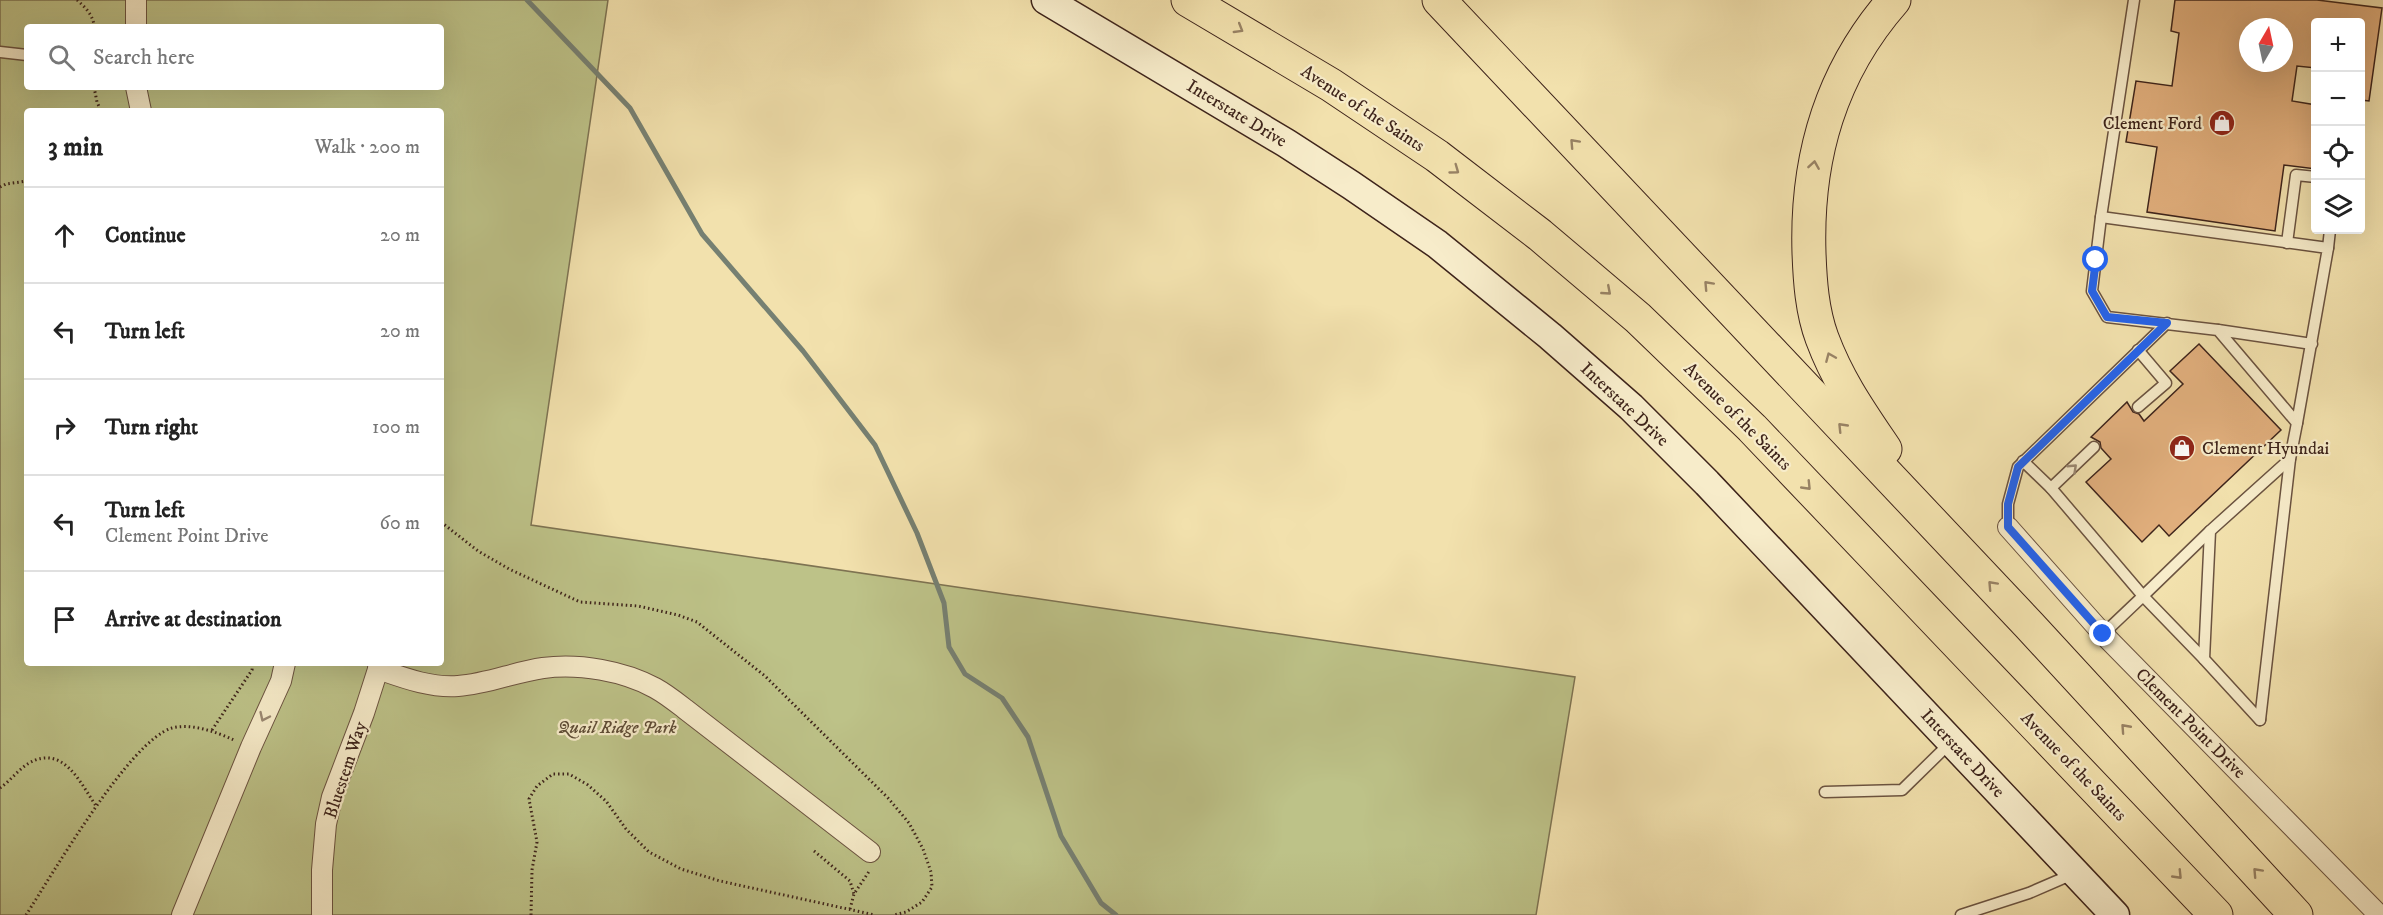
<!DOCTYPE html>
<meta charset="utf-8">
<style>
body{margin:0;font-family:"IM FELL DW Pica",serif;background:#f2f2f2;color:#222}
.controls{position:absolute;right:18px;top:18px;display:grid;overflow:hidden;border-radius:6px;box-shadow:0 6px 24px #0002}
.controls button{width:54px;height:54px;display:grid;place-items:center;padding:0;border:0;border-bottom:2px solid #e0e0e0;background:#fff;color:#222;font:30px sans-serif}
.compass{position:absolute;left:2239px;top:18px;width:54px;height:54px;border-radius:50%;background:#fff;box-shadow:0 6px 24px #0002;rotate:9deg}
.stop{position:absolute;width:18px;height:18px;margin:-14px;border:4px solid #2563eb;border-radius:50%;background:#fff}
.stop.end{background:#2563eb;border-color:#fff;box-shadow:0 2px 6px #0008}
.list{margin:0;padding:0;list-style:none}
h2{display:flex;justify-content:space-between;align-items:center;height:78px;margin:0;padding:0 24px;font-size:26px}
h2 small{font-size:20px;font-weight:400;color:#767676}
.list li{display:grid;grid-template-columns:39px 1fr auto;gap:18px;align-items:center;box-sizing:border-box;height:96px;padding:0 24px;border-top:2px solid #e0e0e0}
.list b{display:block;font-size:22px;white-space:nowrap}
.list p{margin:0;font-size:20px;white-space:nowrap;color:#767676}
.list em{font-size:20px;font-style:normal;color:#767676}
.icon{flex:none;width:33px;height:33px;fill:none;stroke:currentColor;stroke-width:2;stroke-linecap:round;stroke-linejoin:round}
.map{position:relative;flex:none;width:2383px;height:915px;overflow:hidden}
.search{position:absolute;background:#fff;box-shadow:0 6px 24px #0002;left:24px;top:24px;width:420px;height:66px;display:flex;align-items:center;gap:15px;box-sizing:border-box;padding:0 21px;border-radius:6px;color:#767676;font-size:22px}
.panel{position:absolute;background:#fff;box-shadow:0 6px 24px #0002;left:24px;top:108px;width:420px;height:558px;border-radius:6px}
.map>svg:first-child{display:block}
.green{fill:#bdc288;stroke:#7e7352;stroke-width:1.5;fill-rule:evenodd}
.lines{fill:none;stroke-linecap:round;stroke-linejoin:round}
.stream{stroke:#768072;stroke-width:5}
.building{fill:#e1af7d;stroke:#3e241b;stroke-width:1.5;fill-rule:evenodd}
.lane-casing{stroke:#6b5340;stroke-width:13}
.street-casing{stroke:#6b5340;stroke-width:22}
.secondary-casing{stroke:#3e241b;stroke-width:31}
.highway-casing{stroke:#3e241b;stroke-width:35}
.path{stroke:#3e241b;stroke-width:3;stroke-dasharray:1.5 3;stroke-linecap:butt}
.lane{stroke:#f7ecca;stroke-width:10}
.street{stroke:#f7ecca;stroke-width:20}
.secondary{stroke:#f7ecca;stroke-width:28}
.highway{stroke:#f2e1ad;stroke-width:33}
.oneway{stroke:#988264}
.oneway2{stroke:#9a8872}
.route{stroke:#2563eb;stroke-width:8}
.labels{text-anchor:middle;stroke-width:4.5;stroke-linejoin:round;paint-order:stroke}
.street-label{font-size:18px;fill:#3e241b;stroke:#f7ecca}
.poi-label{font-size:18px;fill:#3e241b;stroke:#f7ecca;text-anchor:end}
.park-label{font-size:18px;font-style:italic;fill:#5e4c36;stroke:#f7ecca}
</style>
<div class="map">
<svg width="2383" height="915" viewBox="0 0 2383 915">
<rect width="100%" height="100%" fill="#f2e1ad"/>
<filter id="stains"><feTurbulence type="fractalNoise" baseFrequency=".00333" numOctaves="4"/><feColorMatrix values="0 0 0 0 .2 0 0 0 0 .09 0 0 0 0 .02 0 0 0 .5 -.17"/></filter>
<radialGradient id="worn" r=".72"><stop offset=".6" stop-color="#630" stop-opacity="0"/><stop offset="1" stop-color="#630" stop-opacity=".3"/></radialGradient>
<path class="green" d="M0,0h608l-77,525 1044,152 -39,238h-1536zM27,27h414v60h-414zM27,111h414v552h-414z"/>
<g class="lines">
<path class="stream" d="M527,0l103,108 72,126 101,117 72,94 42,88 27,70 5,44 16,27 37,24 26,39 33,99 40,67 15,12"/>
</g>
<g class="building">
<path d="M2175,0h142l65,8 -13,93 -8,-1v-78h-45v46l-19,-2 -5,35 24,4v64l-32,-4 -9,66 -128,-19 10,-65 -31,-5 10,-61 36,5 7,-53 -8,-2zM2248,27h36v36h-36z"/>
<path d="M2199,344l82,86 -112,106 -10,-11 -17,17 -56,-60 25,-23 -10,-11 -1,-6 -9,-5 36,-35 6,10 6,2 5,7 39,-37 -13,-13z"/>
</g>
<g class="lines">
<g class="lane-casing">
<g id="lane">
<path d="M2134,0l-33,217 -9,74 15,26 111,13 79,93 -7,36 -30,261"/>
<path d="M0,52l27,3"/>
<path d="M2101,217l227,31 -31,175"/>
<path d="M2287,243l9,-68 20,2"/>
<path d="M2328,248l2,-18"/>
<path d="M2218,330l94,14"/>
<path d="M2138,407l28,-24 -28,-33"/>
<path d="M2023,461l28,27 92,108 67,-65"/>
<path d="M2051,488l43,-41"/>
<path d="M2008,527v-23l10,-37 149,-144"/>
<path d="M2103,634l40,-38 61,63"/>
<path d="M2260,720l-56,-61 6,-128 80,-72"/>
<path d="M1825,792l77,-2 49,-48"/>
<path d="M1961,915l68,-22 44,-19"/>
</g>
</g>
<g class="street-casing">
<g id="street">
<path d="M136,0v27"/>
<path d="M136,87l5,24"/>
<path d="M2008,527l95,107 276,281"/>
<path d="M378,669c26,9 52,19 80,17 30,-2 56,-14 85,-18 36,-5 81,3 112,20 11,6 21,14 30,21l185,143"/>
<path d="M182,915l69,-168 30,-66 4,-18"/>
<path d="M322,915v-45l4,-46 6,-27 32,-84 16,-50"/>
</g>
</g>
<g class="secondary-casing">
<path id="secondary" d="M1046,0l240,143 65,42 86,59 113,92 81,71 76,76 408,432"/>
</g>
<g class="highway-casing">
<g id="highway">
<path d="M1188,0l143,85 106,71 103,79 98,83 114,110 464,487"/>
<path d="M1439,0l590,625 267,290"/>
<path d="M1885,449c-25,-37 -47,-68 -63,-111 -10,-27 -12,-57 -13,-85 -3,-95 21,-180 85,-253"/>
</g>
</g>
<g class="path">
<path d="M77,0c8,7 17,16 17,27"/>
<path d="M94,87l3,15 4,9"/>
<path d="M0,187l6,-3 21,-3"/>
<path d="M441,522l37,29 31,18 71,33 58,4 40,9 19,7 68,54 123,122 21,25 14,26 8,23 1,15 -10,15 -16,10 -12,3"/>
<path d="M212,730l40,-60 1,-7"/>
<path d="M0,788c10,-7 19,-19 29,-25 34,-19 51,19 67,43"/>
<path d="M814,851l36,30 4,13"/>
<path d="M850,909l4,-15 16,-24"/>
<path d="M26,915c26,-40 104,-175 146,-187 20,-5 44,4 62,12"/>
<path d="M531,915l1,-45 5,-28 -8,-43 8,-13 16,-12h16l19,11 18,16 20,28 23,23 32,17 39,12 155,34"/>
</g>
<use href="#lane" class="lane"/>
<use href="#street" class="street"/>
<use href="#secondary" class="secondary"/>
<use href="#highway" class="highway"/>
</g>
<defs><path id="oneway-chevron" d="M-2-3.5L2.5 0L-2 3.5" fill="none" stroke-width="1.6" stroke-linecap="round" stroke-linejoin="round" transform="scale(1.5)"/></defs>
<g class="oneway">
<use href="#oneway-chevron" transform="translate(1239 29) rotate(31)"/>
<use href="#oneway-chevron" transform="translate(1574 143) rotate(-133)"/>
<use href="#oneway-chevron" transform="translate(1814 165) rotate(-81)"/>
<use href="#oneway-chevron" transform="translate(1455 170) rotate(36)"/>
<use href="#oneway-chevron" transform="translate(1708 285) rotate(-133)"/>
<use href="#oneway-chevron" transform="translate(1607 291) rotate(41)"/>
<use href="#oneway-chevron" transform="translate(1830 357) rotate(-113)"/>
<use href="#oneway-chevron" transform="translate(1842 427) rotate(-134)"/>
<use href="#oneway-chevron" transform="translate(1807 486) rotate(46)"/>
<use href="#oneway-chevron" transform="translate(1992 585) rotate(-133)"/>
<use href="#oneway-chevron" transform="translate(2125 728) rotate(-132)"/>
<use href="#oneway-chevron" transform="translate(2257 872) rotate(-133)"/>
<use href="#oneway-chevron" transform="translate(2178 875) rotate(46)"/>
</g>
<g class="oneway2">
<use href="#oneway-chevron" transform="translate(2073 468) rotate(-43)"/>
<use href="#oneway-chevron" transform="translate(264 717) rotate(115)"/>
</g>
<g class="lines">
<path class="route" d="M2096,260l-4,31 15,26 60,6 -149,144 -10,37v23l95,107"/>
</g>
<defs>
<g id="shop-disc" transform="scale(1.35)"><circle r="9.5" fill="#8f2418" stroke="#f7ecca"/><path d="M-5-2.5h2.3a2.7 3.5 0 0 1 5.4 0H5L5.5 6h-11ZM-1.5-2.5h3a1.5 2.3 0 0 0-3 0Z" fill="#fff"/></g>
</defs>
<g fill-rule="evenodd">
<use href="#shop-disc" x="2222" y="123"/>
<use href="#shop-disc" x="2182" y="448"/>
</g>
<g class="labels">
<g class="street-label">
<text transform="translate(1363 108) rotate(33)" y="6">Avenue of the Saints</text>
<text transform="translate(1237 113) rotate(31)" y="6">Interstate Drive</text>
<text transform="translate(1625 404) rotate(43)" y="6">Interstate Drive</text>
<text transform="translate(1738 416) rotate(45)" y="6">Avenue of the Saints</text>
<text transform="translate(2191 723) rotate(45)" y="6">Clement Point Drive</text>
<text transform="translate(1963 753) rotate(47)" y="6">Interstate Drive</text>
<text transform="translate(2074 766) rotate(46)" y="6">Avenue of the Saints</text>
<text transform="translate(345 770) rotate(-72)" y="6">Bluestem Way</text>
</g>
<g class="poi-label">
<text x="2202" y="129">Clement Ford</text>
<text x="2202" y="454" text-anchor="start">Clement Hyundai</text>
</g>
<g class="park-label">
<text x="617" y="733">Quail Ridge Park</text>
</g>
</g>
<rect width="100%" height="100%" filter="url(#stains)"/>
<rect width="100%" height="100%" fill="url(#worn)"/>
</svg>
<div class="controls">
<button>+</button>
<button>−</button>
<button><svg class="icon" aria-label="locate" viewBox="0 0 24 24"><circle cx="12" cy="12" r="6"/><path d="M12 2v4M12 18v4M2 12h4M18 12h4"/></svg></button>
<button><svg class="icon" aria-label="layers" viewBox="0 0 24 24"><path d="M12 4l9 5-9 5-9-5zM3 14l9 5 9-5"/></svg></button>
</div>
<svg class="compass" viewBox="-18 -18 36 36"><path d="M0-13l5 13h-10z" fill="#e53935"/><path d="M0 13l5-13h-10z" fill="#767676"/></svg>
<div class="stop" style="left:2096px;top:260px"></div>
<div class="stop end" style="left:2103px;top:634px"></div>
<div class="search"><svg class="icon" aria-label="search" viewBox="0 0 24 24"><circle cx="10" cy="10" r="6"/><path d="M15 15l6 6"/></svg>Search here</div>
<section class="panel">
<h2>3 min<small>Walk · 200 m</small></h2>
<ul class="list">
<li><svg class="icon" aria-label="ahead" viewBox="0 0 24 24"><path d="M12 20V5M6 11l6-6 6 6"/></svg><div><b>Continue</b></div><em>20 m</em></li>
<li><svg class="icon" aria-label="left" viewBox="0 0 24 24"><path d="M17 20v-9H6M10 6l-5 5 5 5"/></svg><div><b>Turn left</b></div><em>20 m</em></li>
<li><svg class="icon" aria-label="right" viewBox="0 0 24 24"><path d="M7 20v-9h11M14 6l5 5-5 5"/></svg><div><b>Turn right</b></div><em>100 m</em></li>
<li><svg class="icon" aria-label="left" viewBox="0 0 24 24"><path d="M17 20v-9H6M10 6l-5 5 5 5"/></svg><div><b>Turn left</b><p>Clement Point Drive</p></div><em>60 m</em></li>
<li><svg class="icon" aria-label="arrive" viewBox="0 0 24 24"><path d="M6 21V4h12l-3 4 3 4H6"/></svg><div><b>Arrive at destination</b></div></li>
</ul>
</section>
</div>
